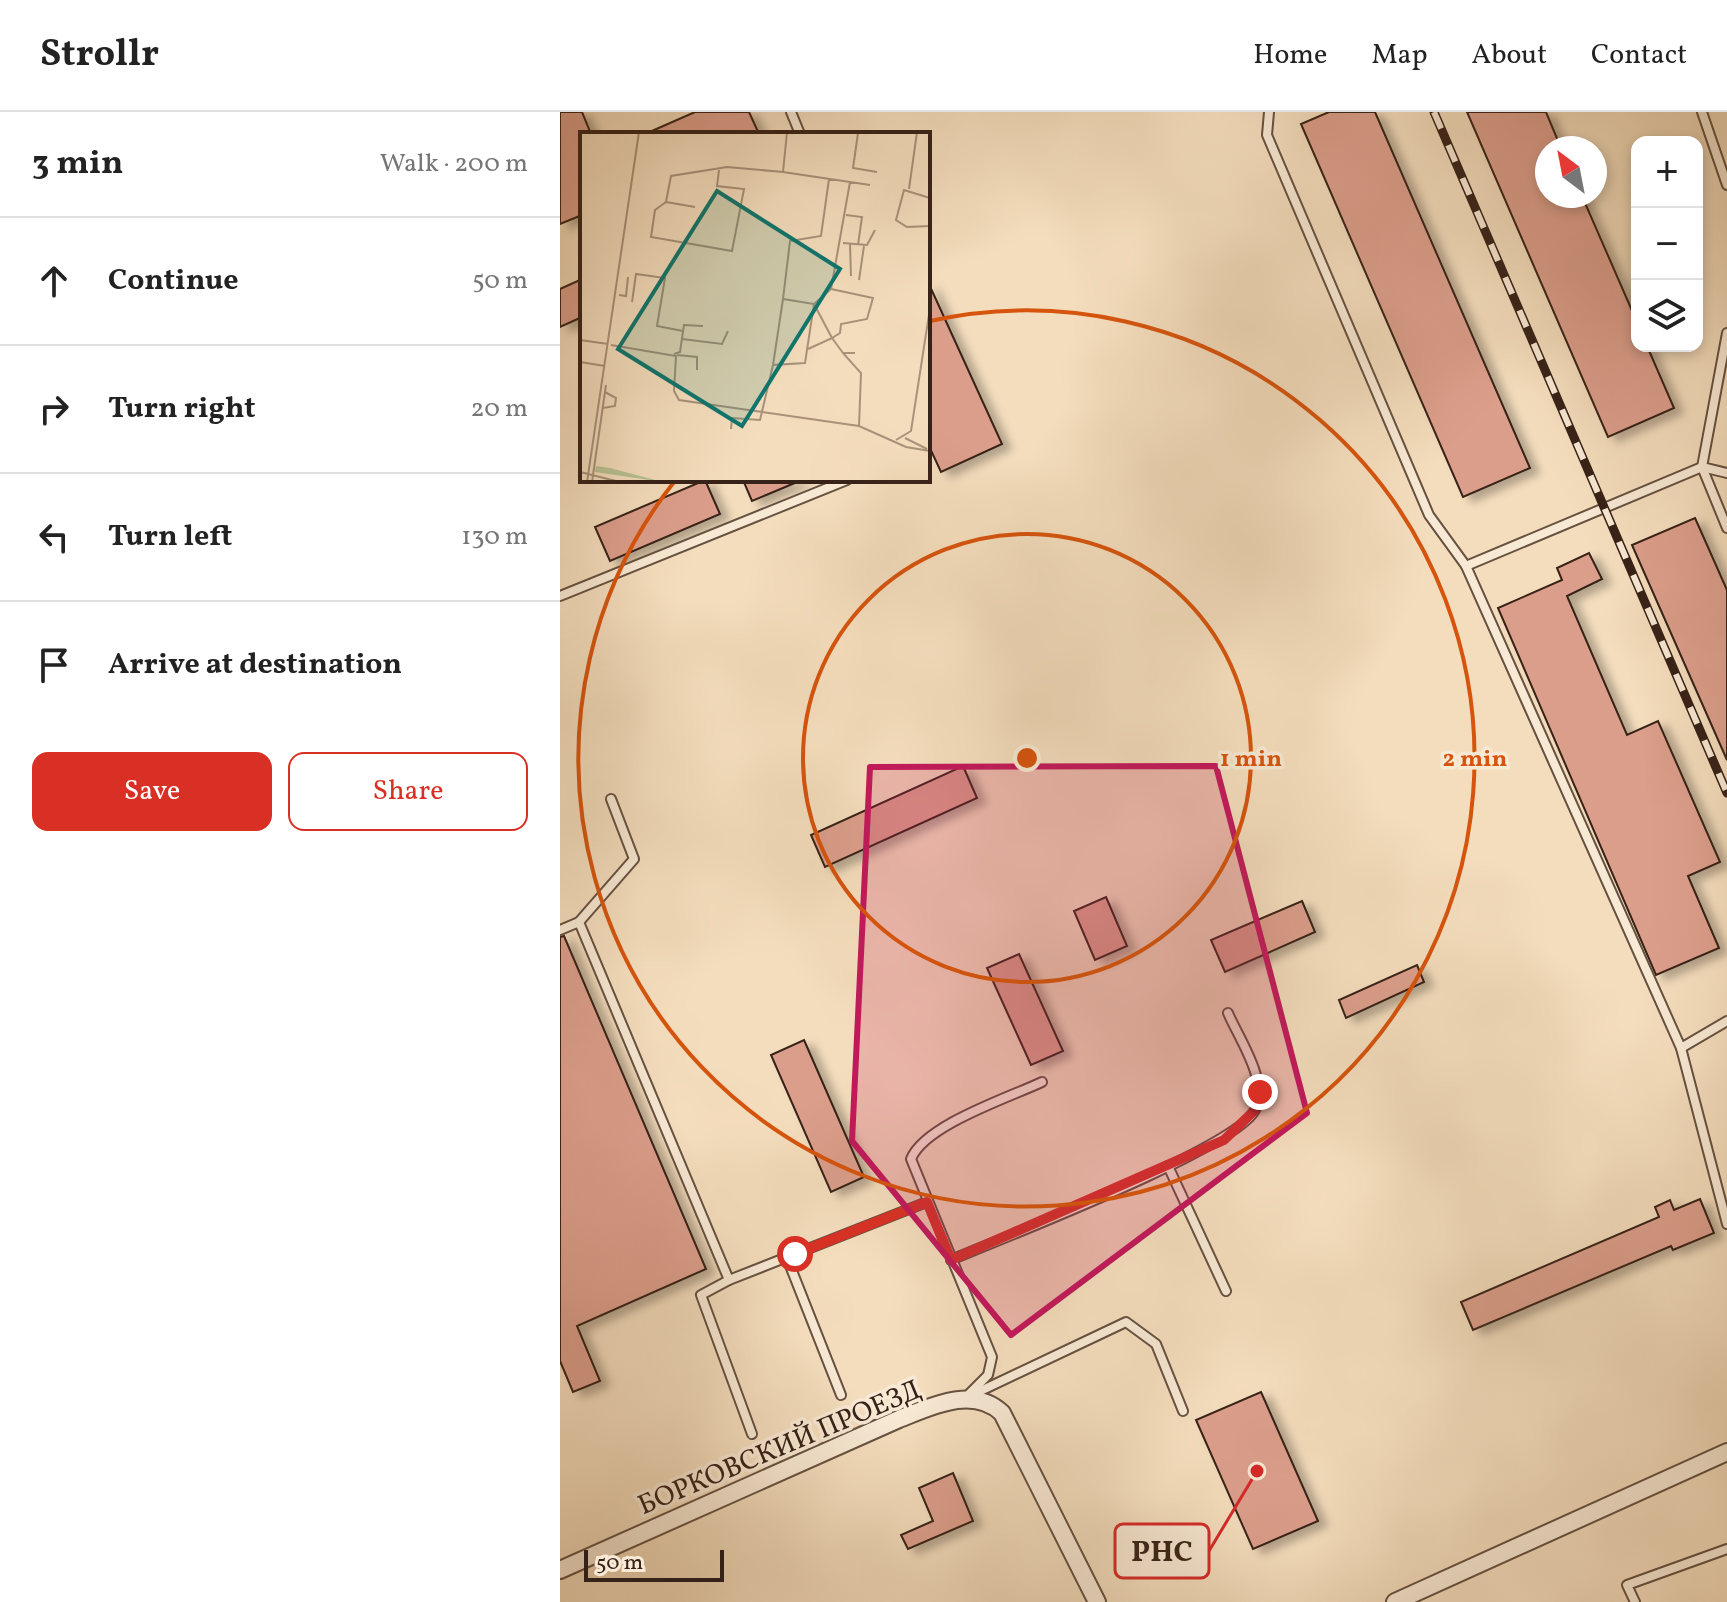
<!DOCTYPE html>
<meta charset="utf-8">
<style>
body{margin:0;font-family:Vollkorn,serif;background:#f2f2f2;color:#222}
.controls{position:absolute;right:24px;top:24px;display:grid;overflow:hidden;border-radius:16px;box-shadow:0 4px 12px #0003}
.controls button{width:72px;height:72px;display:grid;place-items:center;padding:0;border:0;border-bottom:2px solid #e0e0e0;background:#fff;color:#222;font:40px sans-serif}
.compass{position:absolute;left:975px;top:24px;width:72px;height:72px;border-radius:50%;background:#fff;box-shadow:0 4px 12px #0003;rotate:328deg}
.scale{position:absolute;left:24px;bottom:20px;width:140px;box-sizing:border-box;padding-left:8px;border:4px solid #372218;border-top:0;font-size:22px;line-height:28px;white-space:nowrap;color:#372218;-webkit-text-stroke:6px #f8e9d4;paint-order:stroke}
.stop{position:absolute;width:24px;height:24px;margin:-18px;border:6px solid #d93025;border-radius:50%;background:#fff}
.stop.end{background:#d93025;border-color:#fff;box-shadow:0 2px 8px #0008}
.list{margin:0;padding:0;list-style:none}
h2{display:flex;justify-content:space-between;align-items:center;height:104px;margin:0;padding:0 32px;font-size:34px}
h2 small{font-size:26px;font-weight:400;color:#767676}
.list li{display:grid;grid-template-columns:52px 1fr auto;gap:24px;align-items:center;box-sizing:border-box;height:128px;padding:0 32px;border-top:2px solid #e0e0e0}
.list b{display:block;font-size:30px;white-space:nowrap}
.list em{font-size:26px;font-style:normal;color:#767676}
.actions{display:flex;gap:16px;padding:24px 32px}
.actions a{flex:1;padding:18px 0;border:2px solid #d93025;border-radius:16px;text-align:center;font-size:28px;color:#d93025}
.actions .main{background:#d93025;color:#fff}
.icon{flex:none;width:44px;height:44px;fill:none;stroke:currentColor;stroke-width:2;stroke-linecap:round;stroke-linejoin:round}
.map{position:relative;flex:none;width:1167px;height:1490px;overflow:hidden}
header{display:flex;align-items:center;gap:48px;box-sizing:border-box;height:112px;padding:0 40px;background:#fff;border-bottom:2px solid #e0e0e0}
header strong{font-size:38px}
nav{display:flex;gap:44px;margin-inline-start:auto;font-size:28px}
main{display:flex}
aside{flex:1;background:#fff}
.map>svg:first-child{display:block}
.building{fill:#db9e8b;stroke:#372218;stroke-width:2;filter:url(#shadow)}
.lines{fill:none;stroke-linecap:round;stroke-linejoin:round}
.service-casing{stroke:#665141;stroke-width:12}
.minor-casing{stroke:#665141;stroke-width:20}
.service{stroke:#f8e9d4;stroke-width:8}
.minor{stroke:#f8e9d4;stroke-width:16}
.rail-casing{stroke:#372218;stroke-width:9}
.rail{stroke:#f8e9d4;stroke-width:6;stroke-dasharray:18;stroke-linecap:butt}
.route{stroke:#d93025;stroke-width:10}
.marked{fill:#c2185b;fill-opacity:0.2;stroke:#c2185b;stroke-width:6;stroke-linejoin:round}
.ring{fill:none;stroke:#d6540d;stroke-width:4}
.labels{text-anchor:middle;stroke-width:7;stroke-linejoin:round;paint-order:stroke}
.street-label{font-size:28px;fill:#372218;stroke:#f8e9d4}
.inset-road{fill:none;stroke:#a8927b;stroke-width:2}
.view{fill:#0f766e;fill-opacity:0.15;stroke:#0f766e;stroke-width:4}
.inset-edge{fill:none;stroke:#372218;stroke-width:4}
.centre{fill:#d6540d;stroke:#f8e9d4;stroke-width:4}
.ring-label{font-size:24px;text-anchor:middle;font-weight:bold;fill:#d6540d;stroke:#f8e9d4;stroke-width:7;stroke-linejoin:round;paint-order:stroke}
.leader{fill:none;stroke:#d62828;stroke-width:3}
.callout-dot{fill:#d62828;stroke:#f8e9d4;stroke-width:3}
.callout{fill:#f8e9d4;stroke:#d62828;stroke-width:3}
.callout-label{font-size:30px;text-anchor:middle;font-weight:bold;fill:#372218}
</style>
<header>
<strong>Strollr</strong>
<nav><a>Home</a><a>Map</a><a>About</a><a>Contact</a></nav>
</header>
<main>
<aside>
<h2>3 min<small>Walk · 200 m</small></h2>
<ul class="list">
<li><svg class="icon" aria-label="ahead" viewBox="0 0 24 24"><path d="M12 20V5M6 11l6-6 6 6"/></svg><div><b>Continue</b></div><em>50 m</em></li>
<li><svg class="icon" aria-label="right" viewBox="0 0 24 24"><path d="M7 20v-9h11M14 6l5 5-5 5"/></svg><div><b>Turn right</b></div><em>20 m</em></li>
<li><svg class="icon" aria-label="left" viewBox="0 0 24 24"><path d="M17 20v-9H6M10 6l-5 5 5 5"/></svg><div><b>Turn left</b></div><em>130 m</em></li>
<li><svg class="icon" aria-label="arrive" viewBox="0 0 24 24"><path d="M6 21V4h12l-3 4 3 4H6"/></svg><div><b>Arrive at destination</b></div></li>
</ul>
<div class="actions"><a class="main">Save</a><a>Share</a></div>
</aside>
<div class="map">
<svg width="1167" height="1490" viewBox="0 0 1167 1490">
<defs>
<filter id="shadow"><feDropShadow dx="9" dy="5" stdDeviation="4" flood-color="#0004"/></filter>
</defs>
<rect width="100%" height="100%" fill="#f4ddbd"/>
<filter id="stains"><feTurbulence type="fractalNoise" baseFrequency=".0025" numOctaves="4"/><feColorMatrix values="0 0 0 0 .2 0 0 0 0 .09 0 0 0 0 .02 0 0 0 .5 -.17"/></filter>
<radialGradient id="worn" r=".72"><stop offset=".6" stop-color="#630" stop-opacity="0"/><stop offset="1" stop-color="#630" stop-opacity=".3"/></radialGradient>
<g class="building">
<path d="M0,0h22l9,22h-9v81l-22,9z"/>
<path d="M135,0h54l10,22h-114z"/>
<path d="M769,0h46l155,356 -67,29 -162,-373z"/>
<path d="M907,0h79l15,36h-14v48h35l55,126v24h10l27,62 -66,29z"/>
<path d="M22,167v38l-22,10v-38z"/>
<path d="M368,170l74,162 -61,28 -13,-28z"/>
<path d="M145,368l15,34 -110,47 -15,-34z"/>
<path d="M183,368h59l-50,21z"/>
<path d="M1135,406l32,72v170l-95,-215z"/>
<path d="M1029,441l13,26 -35,17 60,139 31,-14 62,141 -32,14 31,72 -63,27 -158,-367 64,-28 -5,-12z"/>
<path d="M403,654l14,32 -152,69 -14,-32z"/>
<path d="M546,785l21,49 -32,14 -21,-49z"/>
<path d="M742,789l13,31 -90,40 -14,-32z"/>
<path d="M4,824l142,333 -129,57 23,55 -27,11 -13,-31v-424z"/>
<path d="M459,842l44,97 -32,14 -44,-97z"/>
<path d="M857,853l7,17 -78,36 -7,-18z"/>
<path d="M244,928l60,137 -33,15 -60,-137z"/>
<path d="M1140,1087l14,34 -41,17 -2,-4 -198,84 -12,-28 198,-85 -4,-10 15,-7 4,10z"/>
<path d="M701,1280l57,129 -65,28 -57,-129z"/>
<path d="M393,1361l20,48 -65,28 -7,-14 32,-14 -14,-33z"/>
</g>
<g class="lines">
<g class="service-casing">
<g id="service">
<path d="M231,0l9,22"/>
<path d="M709,0l-2,23 162,380 37,51"/>
<path d="M1142,0l25,73"/>
<path d="M1167,221l-25,134 25,6"/>
<path d="M0,484l287,-116"/>
<path d="M19,810l55,-63 -23,-60"/>
<path d="M0,818l19,-8 150,358 198,-78"/>
<path d="M1167,909l-46,27 46,176"/>
<path d="M1121,936l-215,-482 236,-99 25,61"/>
<path d="M608,1054l58,125"/>
<path d="M227,1146l54,137"/>
<path d="M391,1148c51,-22 286,-112 304,-150 14,-29 -16,-71 -27,-97"/>
<path d="M169,1168l-28,15 51,139"/>
<path d="M412,1283l154,-73 30,22 27,67"/>
<path d="M404,1287l24,-24 4,-18 -81,-198c14,-34 97,-61 131,-77"/>
<path d="M1075,1490l-8,-17 100,-36"/>
</g>
</g>
<g class="minor-casing">
<g id="minor">
<path d="M0,1458l339,-151c31,-12 74,-34 103,-6l95,189"/>
<path d="M835,1490l332,-150"/>
</g>
</g>
<use href="#service" class="service"/>
<use href="#minor" class="minor"/>
<g class="rail-casing">
<path id="rail" d="M874,0l293,681"/>
</g>
<use href="#rail" class="rail"/>
</g>
<g class="lines">
<path class="route" d="M235,1142l132,-52 24,58 273,-120 31,-30 5,-18"/>
</g>
<path class="marked" d="M656,654l91,347 -296,222 -159,-194 18,-374z"/>
<g class="ring">
<circle cx="467" cy="646" r="224"/>
<path d="M370 209A448 448 0 1 1 114 370"/>
</g>
<g class="labels">
<g class="street-label">
<text transform="translate(219 1334) rotate(-23)" y="10">БОРКОВСКИЙ ПРОЕЗД</text>
</g>
</g>
<g transform="translate(20 20)">
<rect width="350" height="350" fill="#f4ddbd"/>
<path d="M16,334l14,2 53,14 -68,-10z" fill="#b8c294"/>
<path class="inset-road" d="M295,0l-17,1 -5,35 24,4M139,38l-2,16 27,3 -12,62 -81,-14 4,-27 11,-8 5,-26 56,-9 56,5 4,-40M203,40l87,13M329,57l8,-57M350,66l-26,-8 -8,30 11,7 23,-1M86,70l29,5M266,83l16,2 -4,28M263,111l24,2 8,-15M270,112l1,32M279,148l5,-34M251,157l42,9 -6,21 -26,5 -1,9 -8,5 -18,-34zM251,157l19,-107M39,163l7,1 2,-19M203,167l7,-58 31,-5 8,-57M52,170l4,-28 29,4 -8,48 26,5M102,207l40,5 6,-13M0,208l28,4M31,213l65,11 -2,35 5,9 180,26 47,21 24,4M228,217l24,-11 11,15h12M263,221l18,20 -2,53M94,222l6,-2 4,-27 19,1M97,223l20,2v13M0,230l25,4M23,276l12,-2 1,-8 -11,-6M151,297l1,-11 28,2 13,-55 32,-2 9,-59 -31,-5 -10,66M325,306l22,11M316,308l15,-9 19,-123M0,340l40,10M7,350l52,-350M12,350l14,-97"/>
<path class="view" d="M137,59l123,78 -98,157 -124,-77z"/>
<rect width="350" height="350" class="inset-edge"/>
</g>
<circle cx="467" cy="646" r="12" class="centre"/>
<g class="ring-label">
<text x="691" y="654">1 min</text>
<text x="915" y="654">2 min</text>
</g>
<path class="leader" d="M697 1359L649 1439"/>
<circle class="callout-dot" cx="697" cy="1359" r="8"/>
<rect class="callout" x="555" y="1412" width="94" height="54" rx="8"/>
<g class="callout-label">
<text x="602" y="1449">РНС</text>
</g>
<rect width="100%" height="100%" filter="url(#stains)"/>
<rect width="100%" height="100%" fill="url(#worn)"/>
</svg>
<div class="controls">
<button>+</button>
<button>−</button>
<button><svg class="icon" aria-label="layers" viewBox="0 0 24 24"><path d="M12 4l9 5-9 5-9-5zM3 14l9 5 9-5"/></svg></button>
</div>
<svg class="compass" viewBox="-18 -18 36 36"><path d="M0-13l5 13h-10z" fill="#e53935"/><path d="M0 13l5-13h-10z" fill="#767676"/></svg>
<div class="scale">50 m</div>
<div class="stop" style="left:235px;top:1142px"></div>
<div class="stop end" style="left:700px;top:980px"></div>
</div>
</main>
